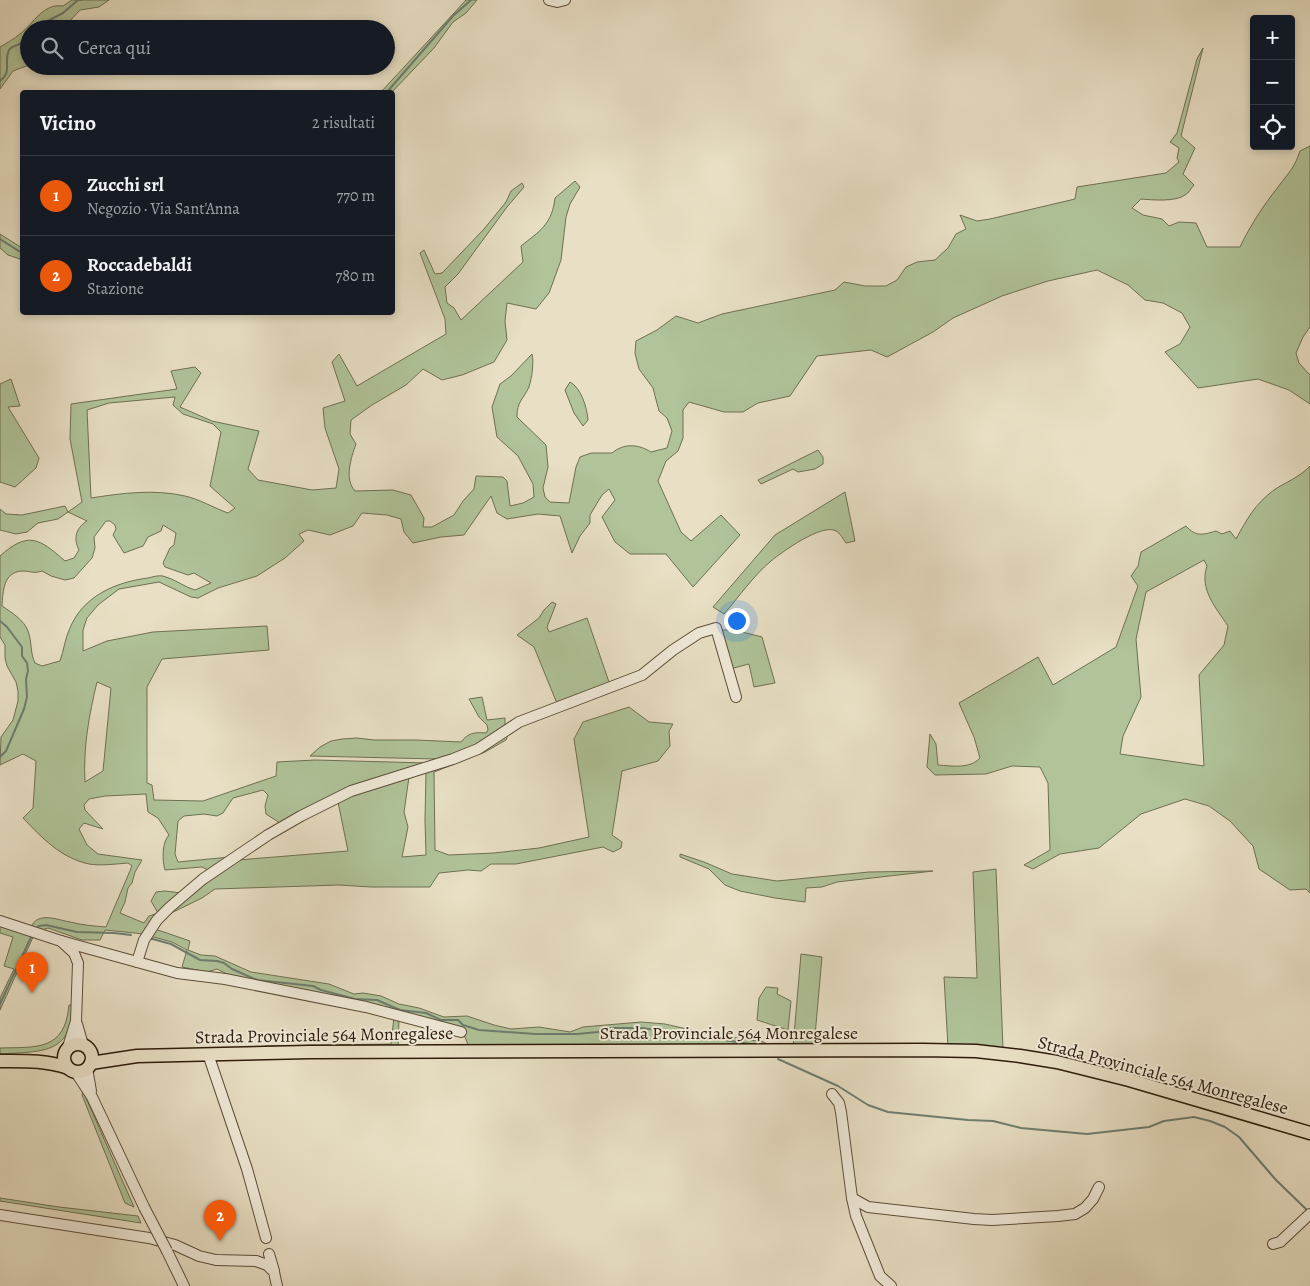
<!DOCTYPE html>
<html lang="it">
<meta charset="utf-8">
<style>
body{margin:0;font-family:Alegreya,serif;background:#242831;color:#f1f3f6}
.controls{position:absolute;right:15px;top:15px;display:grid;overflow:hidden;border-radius:5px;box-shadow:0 2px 8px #0003}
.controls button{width:45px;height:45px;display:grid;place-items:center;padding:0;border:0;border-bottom:1px solid #363941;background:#171b24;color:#f1f3f6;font:25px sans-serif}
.you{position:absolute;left:736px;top:620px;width:18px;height:18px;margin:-12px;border:4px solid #fff;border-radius:50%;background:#1a73e8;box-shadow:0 0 0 8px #1a73e833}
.badge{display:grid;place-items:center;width:32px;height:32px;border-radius:50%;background:#ea580c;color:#fff;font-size:16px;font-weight:700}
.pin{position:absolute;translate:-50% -41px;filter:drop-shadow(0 1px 2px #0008)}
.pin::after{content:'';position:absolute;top:26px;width:18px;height:15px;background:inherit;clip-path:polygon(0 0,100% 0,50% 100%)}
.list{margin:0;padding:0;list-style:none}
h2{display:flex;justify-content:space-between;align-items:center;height:65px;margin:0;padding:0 20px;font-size:21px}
h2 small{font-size:16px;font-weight:400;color:#9ea1a6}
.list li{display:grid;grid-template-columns:32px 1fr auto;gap:15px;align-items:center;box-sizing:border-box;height:80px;padding:0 20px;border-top:1px solid #363941}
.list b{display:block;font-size:19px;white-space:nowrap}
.list p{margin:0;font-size:16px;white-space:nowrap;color:#9ea1a6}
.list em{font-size:16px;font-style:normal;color:#9ea1a6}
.icon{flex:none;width:28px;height:28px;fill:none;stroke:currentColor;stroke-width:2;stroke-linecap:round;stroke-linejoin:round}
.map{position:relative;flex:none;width:1310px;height:1286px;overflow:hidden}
.search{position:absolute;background:#171b24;box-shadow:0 2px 8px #0003;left:20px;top:20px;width:375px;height:55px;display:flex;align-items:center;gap:12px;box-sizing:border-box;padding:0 18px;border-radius:28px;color:#9ea1a6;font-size:19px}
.panel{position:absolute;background:#171b24;box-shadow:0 2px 8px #0003;left:20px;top:90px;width:375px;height:225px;border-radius:5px}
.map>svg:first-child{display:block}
.green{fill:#b0c399;stroke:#6e7052;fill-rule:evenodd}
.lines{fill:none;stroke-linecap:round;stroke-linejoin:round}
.stream{stroke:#6d7d6e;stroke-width:2}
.minor-casing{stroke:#5c4d38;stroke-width:12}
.major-casing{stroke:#2d1c0a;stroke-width:15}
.minor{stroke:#f0ead9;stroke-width:10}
.major{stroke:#e8dfc4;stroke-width:12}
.minor-bridge-casing{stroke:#5c4d38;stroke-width:12;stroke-linecap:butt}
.minor-bridge{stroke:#f0ead9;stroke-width:10}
.labels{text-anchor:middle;stroke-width:4;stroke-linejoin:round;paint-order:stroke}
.street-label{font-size:18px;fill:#2d1c0a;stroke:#f0ead9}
</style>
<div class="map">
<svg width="1310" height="1286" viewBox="0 0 1310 1286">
<rect width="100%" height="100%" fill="#e8dfc4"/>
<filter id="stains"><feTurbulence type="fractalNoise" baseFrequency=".004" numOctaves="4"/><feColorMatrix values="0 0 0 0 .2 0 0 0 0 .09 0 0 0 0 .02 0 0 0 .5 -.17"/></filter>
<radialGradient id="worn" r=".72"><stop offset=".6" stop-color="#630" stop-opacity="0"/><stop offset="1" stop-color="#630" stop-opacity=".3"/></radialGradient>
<g class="green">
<path d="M72,0h37l-10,7 -19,3 -14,15h-9l-2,4h-26v36l-16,6 -13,18v-42c7,-4 14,-8 20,-13 14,-11 23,-31 43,-28z"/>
<path d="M466,0h11l-11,13 -13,9 -19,26 -42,44h-11z"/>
<path d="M1203,48l-22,88 14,12 -12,26 11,11c-3,3 -5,8 -9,10 -10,7 -32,5 -44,4l-9,9 11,7 19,4 7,7 10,-4 17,1 11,24h33c10,-21 23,-41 38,-60 11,-15 16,-18 22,-36l10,-5v181l-7,10 -7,16 3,10 11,12v29l-21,-14 -31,-11 -60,9 -33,-36 15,-8 10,-17 -8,-14 -19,-10 -18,-3 -17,-15 -31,-15 -49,11 -46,15 -49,22 -20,14 -46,25 -16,-7 -54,6 -27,40 -32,7 -15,9h-19l-35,-10 -6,8v28l-5,13 -12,10 -8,20 23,51 10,9 30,-26 19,20 -47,52 -27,-33h-36l-15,-12 -13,-25 13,-17 -6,-11 -7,6 -12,20v8l-10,13 -8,17 -12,-37 -22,-2 -31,5 -10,-6 -6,-17 -27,39 -23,2 -28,6 -9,-11 -3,-13 -14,-4 -25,-2 -9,13 -23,9 -22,-5 -9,4 5,7 -19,17 -28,18 -39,12 -20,10 -7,-1 -32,-15 -40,7 -21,16 -11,13 -4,12v21l24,-10 46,-9 114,-6 2,24 -107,9 -15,28v96l5,2 2,15 49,1 73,-25 1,-14 38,-2 113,3 -148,60 -14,-9 -1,-8 3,-11 -5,-5 -30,8 -10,15 -6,3 -13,-2 -20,2 -6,5 -3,33 3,8 52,-5 -20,14 -8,-4 -37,3c-3,-10 -3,-28 4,-35l-11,-17 -10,-6 -2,-18 -41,2 -16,3 -5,6 1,5 18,19 -19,-6 -5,6 8,16 11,9 44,6 -7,12 -3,11 -4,5 -3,14 -5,11 24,10 5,-7 9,-3 -7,-12 5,-9 9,-1 16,2 -37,41 -39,-4 -5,10h-18l-34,-12 -6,2 -11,-3c7,-16 27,-7 39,-5 12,3 24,4 36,5l26,-61 -4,-3c-13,1 -27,3 -39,1 -28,-6 -47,-26 -66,-46l10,-10 3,-47 -13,-7 -23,11 1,-28 12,-17 5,-19v-10l-2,-9 -9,-16 -2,-8v-13l-5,-8v-81c28,-25 39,-18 65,5l9,-3 5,-8c-6,-12 -3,-22 8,-29l-19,-9 -10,7 -20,4 -11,9 -11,2 -16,-4v-21l6,5 16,1 43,-9 3,6 14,-10 -12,-63 1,-35 106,-15 -6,-18 24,-4 6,6 -21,34 32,14 47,10 -11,38 10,11 54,10 24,-2 3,-19 -14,-41 -2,-20 22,-7 -13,-39 7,-8 18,32 89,-52 -1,-15 -25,-66 4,-3 11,24 7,-1 42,-44 22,-27 5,-11 11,-8 2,4 -17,20 -49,67 -13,13 2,16 7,5 7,12 62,-58 -2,-16c19,-15 31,-22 34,-48l20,-17 5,6 -10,17 -4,13 -5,43 -12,33 -13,16 -29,-6 -2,18 2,19 -13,22 -32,13 -20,5 -19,-11 -17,16 -34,20 -21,15 -1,14 6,10c-5,14 -12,35 -1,47l38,-1 18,5 13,23 -1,9h9l22,-12 9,-14 11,-12 2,-13 27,1 4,4 3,25 13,-3 11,-6 -1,-13 -15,-28 -21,-19 -5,-30 8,-23 11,-8 21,-22c2,9 0,23 -3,33 -6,13 -12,14 -12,30l29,28 2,22 -5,21 2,9 5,5 19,1 7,-36 4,-10 11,-4h21c12,-10 26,-9 39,-1l16,-4 5,-17 -5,-13 -8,-7 -6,-23 -14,-19 -4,-16 1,-12 21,-11 19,-14 22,7 24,-9 113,-24 9,-8 21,4h21l11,-6 9,-13 11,-5 18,-2 13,-12 8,-14 10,-5 -6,-14 17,6 13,-2 85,-20 2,-12 89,-14 13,-11 -2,-4 2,-10 -9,-6 7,-9 20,-74zM175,397l-2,8 10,9 30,10 8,8 -11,54 25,22 -7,5c-14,-5 -29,-14 -43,-17 -31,-7 -62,-3 -94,2l-4,-88 22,-7zM106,521h4l5,4 1,4 -3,6 11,18 19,-7 5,-9 13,-6 2,-6 13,8 -2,12 -4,3 -7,15 2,4 23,8 6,-2 17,10 -16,7c-11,-3 -20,-11 -32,-14 -5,-1 -10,1 -15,2 -32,4 -65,18 -78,50 -5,10 -6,22 -10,33l-18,5 -7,-3c-5,-10 -3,-22 -7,-32 -4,-11 -17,-19 -26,-25 1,-14 1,-34 20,-35 9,0 10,3 20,0l9,5 14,4 9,-2 18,-20 3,-10 -1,-11zM97,682l14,6 -8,83 -18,11c-2,-34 4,-67 12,-100z"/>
<path d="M0,234l22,14v17l-2,-6 -12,-4 -8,-7z"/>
<path d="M11,379l9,27 -12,1 31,51 -3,10 -21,19 -15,-5v-98z"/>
<path d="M570,382c11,6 17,25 18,38l-5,6 -9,-13 -9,-23z"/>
<path d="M818,450l5,7v7l-8,5 -17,3 -5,-3 -32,15 -3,-4z"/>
<path d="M1310,466v427l-4,-4 -16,1 -31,-21 -6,-23 -23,-25 -21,-15 -24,-7 -44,15 -42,34 -39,6 -27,15 -9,-4 26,-15 -2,-67 -8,-16 -28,-1 -26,8 -51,1 -8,-8 3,-33 6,10 2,21c14,1 32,4 42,-7l-6,-21 -15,-34 79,-46 15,28 63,-38 22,-61 -7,-10 7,-10 3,-14 45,-26c10,11 16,9 30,5l6,3 8,-3 6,8c11,-20 19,-35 38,-49 12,-8 26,-13 36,-24zM1204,560l3,6c-8,23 9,42 21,60l-4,19 -25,30 5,91 -84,-12 3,-18 18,-39 -5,-58 10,-47z"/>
<path d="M845,492l10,49 -9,2c-3,-4 -6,-10 -10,-12 -14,-8 -54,21 -65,30 -18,15 -32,36 -47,53l-11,-7 62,-72z"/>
<path d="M552,602l4,2 -9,23 2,5 38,-14 23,67 -50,18 -4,-2 -22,-54 -17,-12 22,-17 5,-8z"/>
<path d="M720,630h14l28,7 13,46 -21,4 -5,-23 -19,5z"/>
<path d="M482,697l5,23 18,-2v7l-3,4 -13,10 -26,12 -26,8 -127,-3 10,-9 11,-6 11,-2 15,-1 17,2h42l45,2c7,-9 13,-10 25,-9l2,-3 -1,-5 -8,-8 -10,-18z"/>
<path d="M629,707l20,15 24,2 -4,7 1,15 -12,15 -36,10 -10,64 10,7 -1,6 -8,4 -10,-5 -87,17h-25l-10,7 -13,-1 -29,3 -9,14h-59l-32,-2 -124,4 -13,9 -37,18 14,-14 59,-42 110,-9 -10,-49 17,-8 54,-17 -5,35 4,15 -6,30 24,-2 -1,-35 1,-49 83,-39 -3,8 -21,12 -51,20 1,78 14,5 45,-2 45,-5 50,-11 -15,-98 9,-17z"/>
<path d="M680,854l24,8 28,12 45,7 92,-9 64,-1 -96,11 -15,5 -16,1 -1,14 -30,-4 -35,-7 -15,-6 -16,-16 -29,-12z"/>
<path d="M996,869l7,180 -55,-2 -4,-70 33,1 -4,-106z"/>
<path d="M0,924l34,11 -34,75v-12l14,-29 -10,-3 9,-29 -13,-4z"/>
<path d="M155,929l35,12 -2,9 13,5 14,1 36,16 78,12 25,10 9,-1 18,3 18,8 20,4 25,9 23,-1 27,9 17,4 28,-2 31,5 13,-5 58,-5 24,2 39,9 60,9 5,4 -300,1 -7,-17 -223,-50 -22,-11 -10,3 -25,-5 5,-17 -15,-8 -22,-6z"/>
<path d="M801,954l21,3 -8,90h-21z"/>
<path d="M766,987l12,1 -1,6 14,7 -3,29 -31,-10 2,-22z"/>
<path d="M69,1005h5c-3,51 -34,46 -74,49v-6c37,-1 65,3 69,-43z"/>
<path d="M394,1017l5,2 -1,29 -132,1 -1,-3 126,-2z"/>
<path d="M83,1091l51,116 -9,-4 -43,-108z"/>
<path d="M0,1198l59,9 79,9 3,7 -141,-22z"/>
</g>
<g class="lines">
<g class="stream">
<path d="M36,29l4,-4 23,-12 15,-13h3"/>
<path d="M0,81c13,-10 3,-19 9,-31 3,-5 10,-4 14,-8 3,-1 4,-4 6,-6"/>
<path d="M387,92l66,-76 18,-16"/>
<path d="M0,239l22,14"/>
<path d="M0,621l7,6 15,20v9l5,7 1,8 -2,8 1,18 -3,12 -18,42 -6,6"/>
<path d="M35,929l4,-3 7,-1 31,7 37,1 17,2"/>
<path d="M149,938l22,6 29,16 17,1 7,2 8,6 25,11 56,6 8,4 34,9 22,1 23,10 26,3 15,7h17l5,5 16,5 56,4h42l21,-2 10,-4h34l109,16"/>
<path d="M0,1004l32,-69"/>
<path d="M778,1059l60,27 30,19 20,7 80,8 25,1 28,7 66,6 62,-7 15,-6 30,-4 16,4 15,6 14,10 37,43 32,31"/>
</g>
<g class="minor-casing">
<g id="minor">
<path d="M549,0l8,2 8,-2"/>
<path d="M0,921l61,20 13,12 4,10 -2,58 -8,26"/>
<path d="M61,941l116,32 48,6 141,28 95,25"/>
<path d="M137,962l7,-22 13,-20 13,-13 33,-28 65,-44 33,-19 50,-25 102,-32 25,-10 41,-27 123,-47 31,-25 26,-17 17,-5 20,69"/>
<path d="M77,1024l6,21"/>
<path d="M208,1054l39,115 19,69"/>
<path d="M87,1068l4,23"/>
<path d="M75,1071l17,26 52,110"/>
<path d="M832,1094l7,9 2,9 11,86 4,18 24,60 11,10"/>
<path d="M852,1198l16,9 106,12 18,1 66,-4 17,-2 10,-6 8,-9 6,-12"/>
<path d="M0,1215l149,23 26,7 24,11 17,4 40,1 11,4 7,7 3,14"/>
<path d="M1273,1244l7,-2 30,-28"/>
<path d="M167,1251l17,35"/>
<path d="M269,1254l5,17"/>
</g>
</g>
<g class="major-casing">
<g id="major">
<circle cx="78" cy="1058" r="14"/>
<path d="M0,1061c22,0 47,-1 68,7"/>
<path d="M91,1063l46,-7 172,-4 614,-2 53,1 44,5 37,6 72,18 181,53"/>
</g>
</g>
<use href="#minor" class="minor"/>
<use href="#major" class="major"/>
<g class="minor-bridge-casing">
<path id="minor-bridge" d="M144,1207l23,44"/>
</g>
<use href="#minor-bridge" class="minor-bridge"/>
</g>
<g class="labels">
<g class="street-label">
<text x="729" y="1039">Strada Provinciale 564 Monregalese</text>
<text transform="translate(324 1035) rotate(-1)" y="6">Strada Provinciale 564 Monregalese</text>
<text transform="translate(1163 1075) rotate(15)" y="6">Strada Provinciale 564 Monregalese</text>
</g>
</g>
<rect width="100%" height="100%" filter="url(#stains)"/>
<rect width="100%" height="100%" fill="url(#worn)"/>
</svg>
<div class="controls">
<button>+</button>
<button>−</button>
<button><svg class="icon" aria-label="locate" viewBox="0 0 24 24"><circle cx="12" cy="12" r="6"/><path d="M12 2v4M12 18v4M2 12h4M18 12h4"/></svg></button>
</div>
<div class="you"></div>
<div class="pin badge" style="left:32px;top:993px">1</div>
<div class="pin badge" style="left:220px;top:1241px">2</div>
<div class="search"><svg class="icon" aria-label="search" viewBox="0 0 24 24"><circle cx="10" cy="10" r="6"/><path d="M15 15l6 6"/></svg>Cerca qui</div>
<section class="panel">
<h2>Vicino<small>2 risultati</small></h2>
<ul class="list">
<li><span class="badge">1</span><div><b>Zucchi srl</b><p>Negozio · Via Sant'Anna</p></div><em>770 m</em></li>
<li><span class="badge">2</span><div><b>Roccadebaldi</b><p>Stazione</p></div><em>780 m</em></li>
</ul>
</section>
</div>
